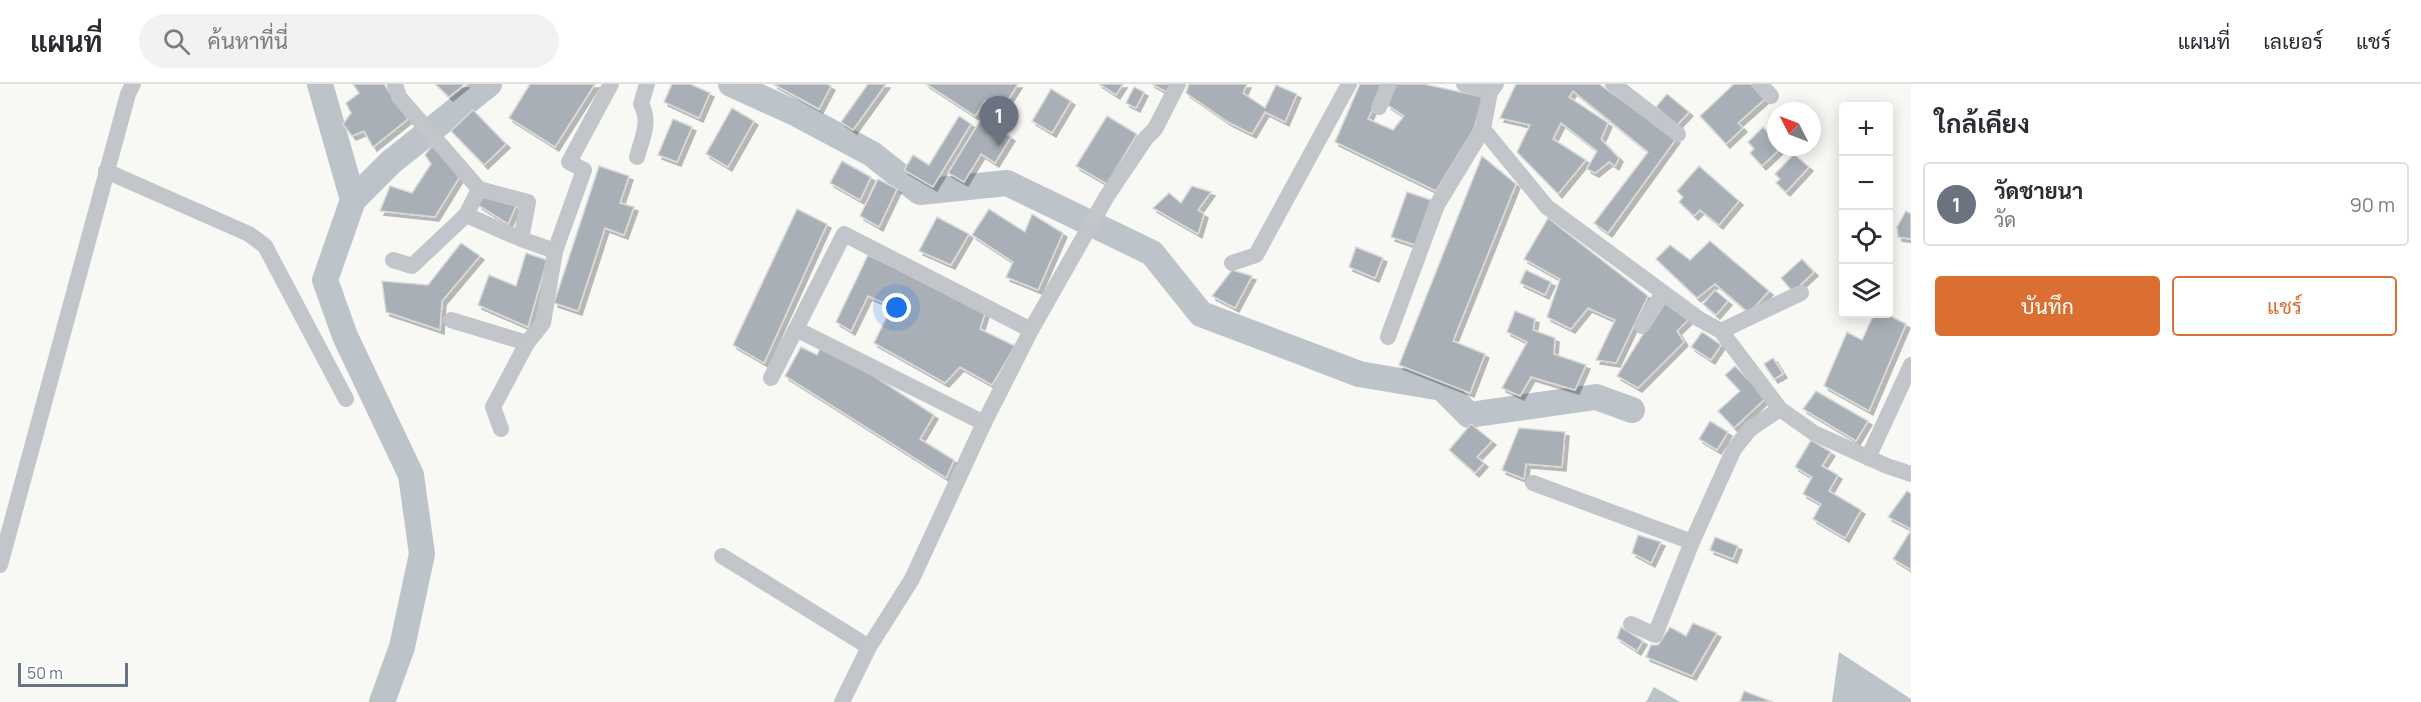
<!DOCTYPE html>
<html lang="th">
<meta charset="utf-8">
<style>
body{margin:0;font-family:Manrope,Sarabun,sans-serif;background:#f2f2f3;color:#2b2b33}
.controls{position:absolute;right:18px;top:18px;display:grid;overflow:hidden;border-radius:6px;box-shadow:0 3px 15px #0003}
.controls button{width:54px;height:54px;display:grid;place-items:center;padding:0;border:0;border-bottom:2px solid #e1e1e2;background:#fff;color:#2b2b33;font:30px sans-serif}
.compass{position:absolute;left:1767px;top:18px;width:54px;height:54px;border-radius:50%;background:#fff;box-shadow:0 3px 15px #0003;rotate:312deg}
.scale{position:absolute;left:18px;bottom:15px;width:110px;box-sizing:border-box;padding-left:6px;border:3px solid #687485;border-top:0;font-size:16px;line-height:21px;white-space:nowrap;color:#687485;-webkit-text-stroke:4px #fff;paint-order:stroke}
.you{position:absolute;left:897px;top:224px;width:21px;height:21px;margin:-15px;border:4px solid #fff;border-radius:50%;background:#1a73e8;box-shadow:0 0 0 9px #1a73e833}
.badge{display:grid;place-items:center;width:39px;height:39px;border-radius:50%;background:#db6f32;color:#fff;font-size:20px;font-weight:700}
.pin{position:absolute;translate:-50% -50px;filter:drop-shadow(0 2px 3px #0008)}
.pin::after{content:'';position:absolute;top:32px;width:21px;height:18px;background:inherit;clip-path:polygon(0 0,100% 0,50% 100%)}
.list{margin:0;padding:0;list-style:none}
h2{display:flex;justify-content:space-between;align-items:center;height:78px;margin:0;padding:0 24px;font-size:26px}
h2 small{font-size:20px;font-weight:400;color:#7c7c81}
.list li{display:grid;grid-template-columns:39px 1fr auto;gap:18px;align-items:center;box-sizing:border-box;height:84px;margin:0 12px 12px;padding:0 12px;border:2px solid #e1e1e2;border-radius:6px}
.list b{display:block;font-size:22px;white-space:nowrap}
.list p{margin:0;font-size:20px;white-space:nowrap;color:#7c7c81}
.list em{font-size:20px;font-style:normal;color:#7c7c81}
.actions{display:flex;gap:12px;padding:18px 24px}
.actions a{flex:1;padding:14px 0;border:2px solid #db6f32;border-radius:6px;text-align:center;font-size:21px;color:#db6f32}
.actions .main{background:#db6f32;color:#fff}
.icon{flex:none;width:33px;height:33px;fill:none;stroke:currentColor;stroke-width:2;stroke-linecap:round;stroke-linejoin:round}
.map{position:relative;flex:none;width:1911px;height:618px;overflow:hidden}
header{display:flex;align-items:center;gap:36px;box-sizing:border-box;height:84px;padding:0 30px;background:#fff;border-bottom:2px solid #e1e1e2}
header strong{font-size:28px}
nav{display:flex;gap:33px;margin-inline-start:auto;font-size:21px}
.search{width:420px;height:54px;background:#f2f2f3;display:flex;align-items:center;gap:15px;box-sizing:border-box;padding:0 21px;border-radius:33px;color:#7c7c81;font-size:22px}
main{display:flex}
aside{flex:1;background:#fff}
.map>svg:first-child{display:block}
.water{fill:#bcc4ca}
.lines{fill:none;stroke-linecap:round;stroke-linejoin:round}
.river{stroke:#bcc4ca;stroke-width:26}
.building{fill:#a8afb6;stroke:#d9dad8;stroke-width:1.5;filter:url(#shadow)}
.minor{stroke:#c2c5c9;stroke-width:16}
</style>
<header>
<strong>แผนที่</strong>
<div class="search"><svg class="icon" aria-label="search" viewBox="0 0 24 24"><circle cx="10" cy="10" r="6"/><path d="M15 15l6 6"/></svg>ค้นหาที่นี่</div>
<nav><a>แผนที่</a><a>เลเยอร์</a><a>แชร์</a></nav>
</header>
<main>
<div class="map">
<svg width="1911" height="618" viewBox="0 0 1911 618">
<defs>
<filter id="shadow"><feDropShadow dx="4" dy="4" stdDeviation="0" flood-color="#0004"/></filter>
</defs>
<rect width="100%" height="100%" fill="#f8f8f5"/>
<g class="water">
<path d="M1839,568l72,47v3h-79z"/>
<path d="M1654,603l26,15h-34z"/>
</g>
<g class="lines">
<g class="river">
<path d="M320,0l33,116"/>
<path d="M731,0l66,30 75,40 48,38 87,-9 145,70 49,61 158,60 83,14 27,27 127,-18 36,13"/>
<path d="M382,618l20,-55 20,-93 -11,-79 -66,-139 -20,-56 28,-80 38,-38 98,-78"/>
</g>
</g>
<g class="building">
<path d="M353,0h31l24,35 -35,28 -9,-16 -12,5 -9,-12 8,-11 -5,-10 13,-10z"/>
<path d="M435,0h30l-16,13z"/>
<path d="M530,0h65l-40,63 -46,-29z"/>
<path d="M672,0h18l20,9 -11,25 -35,-16z"/>
<path d="M773,0h54l4,2 -12,23z"/>
<path d="M868,0h18l-33,46 -12,-8z"/>
<path d="M926,0h92l-17,27 -16,-10 -10,15z"/>
<path d="M1099,0h24l-7,11z"/>
<path d="M1152,0h20l-4,9z"/>
<path d="M1189,0h58l-4,9 22,15 11,-23 21,9 -12,28 -20,-10 -13,22 -24,-12 -42,-29z"/>
<path d="M1360,0h24l-16,35 25,11 11,-14 -17,-11 9,-21h28l59,13 -9,32 -38,62 -101,-49z"/>
<path d="M1516,0h83l77,55 -68,94 -14,-10 54,-71 -75,-61 -4,6 39,26 -7,16 18,19 -4,8 -6,-4 -14,11 -8,-4 10,-18 -36,-28 -8,16 33,21 -28,34 -41,-42 13,-27 -30,-7z"/>
<path d="M1734,0h17l14,15 -27,24 5,5 -17,16 -26,-28z"/>
<path d="M1134,3l10,5 -8,16 -10,-5z"/>
<path d="M1051,5l20,12 -19,32 -20,-12z"/>
<path d="M1667,10l22,18 -12,13 -21,-18z"/>
<path d="M732,24l22,13 -26,46 -22,-13z"/>
<path d="M988,24l14,8 -7,11 16,10 -16,26 -14,-9 -17,28 -16,-9z"/>
<path d="M473,26l33,34 -22,21 -33,-34z"/>
<path d="M959,32l12,8 -38,63 -29,-17 9,-15 16,10z"/>
<path d="M1107,32l30,18 -30,50 -31,-18z"/>
<path d="M673,35l19,8 -15,35 -19,-7z"/>
<path d="M1763,43l13,14v6h6l-20,19 -12,-13 4,-4 -6,-7z"/>
<path d="M434,59l30,27 -29,47 -55,-6 10,-25 22,7 19,-29 -6,-9z"/>
<path d="M1794,70l15,13 -23,25 -10,-9 4,-4 -5,-5z"/>
<path d="M1482,72l34,28 -63,157 32,13 -15,39 -71,-28z"/>
<path d="M842,77l29,16 -11,23 -30,-17z"/>
<path d="M599,82l30,10 -9,27 14,4 -10,28 -19,-7 -27,83 -24,-8z"/>
<path d="M1699,82l40,35 -20,24 -19,-15 -6,6 -15,-14 4,-5 -6,-6z"/>
<path d="M878,95l19,10 -18,38 -19,-11z"/>
<path d="M1192,102l19,6 -13,18 6,4 -6,20 -45,-26 16,-15 12,10z"/>
<path d="M483,105l33,17 -8,18 -30,-19z"/>
<path d="M1407,108l24,8 -16,45 -24,-8z"/>
<path d="M797,125l30,15 -63,139 -31,-18z"/>
<path d="M989,125l36,23 7,-18 31,19 -25,57 -32,-13 7,-15 -41,-27z"/>
<path d="M1906,127l5,3v25l-13,-2 -1,-10z"/>
<path d="M937,133l32,17 -18,31 -32,-14z"/>
<path d="M1548,134l100,78 -32,67 -20,-3 19,-40 -27,-12 -17,21 -24,-12 13,-38 -36,-20z"/>
<path d="M1710,157l59,50 -20,22 -34,-29 -18,14 -41,-39 14,-14 20,15z"/>
<path d="M461,159l19,13 -38,45 -2,29 -54,-18 -4,-31 46,4z"/>
<path d="M1356,163l27,11 -8,20 -26,-11z"/>
<path d="M526,169l21,7 -19,67 -50,-22 11,-30 27,11z"/>
<path d="M868,171l118,55 -6,19 35,17 -23,39 -32,-18 -15,16 -71,-40 18,-37 -24,-10 -17,35 -15,-9z"/>
<path d="M1802,175l12,13 -21,20 -12,-14z"/>
<path d="M1232,186l20,6 -17,32 -23,-12z"/>
<path d="M1526,186l25,12 -6,13 -25,-12z"/>
<path d="M1715,206l13,11 -12,14 -13,-11z"/>
<path d="M1663,218l25,18 -11,11 7,11 -46,46 -21,-12z"/>
<path d="M1515,227l20,8 -2,11 22,8 -1,16 32,11 -11,25 -44,-13 -11,19 -18,-8 25,-46 -20,-10z"/>
<path d="M1874,230h13l19,10 -37,87 -45,-25 23,-54 15,8z"/>
<path d="M1702,248l19,13 -10,15 -20,-13z"/>
<path d="M823,259l111,72 -14,24 34,21 -8,18 -161,-102 16,-29 16,8z"/>
<path d="M1773,274l10,16 -9,5 -10,-15z"/>
<path d="M1735,282l31,32 -32,30 -16,-17 22,-20 -15,-16z"/>
<path d="M1816,307l52,30 -12,20 -53,-32z"/>
<path d="M1710,337l18,11 -11,18 -18,-11z"/>
<path d="M1471,340l21,17 -15,16 7,6 -9,10 -26,-23z"/>
<path d="M1519,344l46,4 -3,35 -36,-3 -2,15 -22,-9z"/>
<path d="M1811,356l20,12 -9,14 16,9 -9,16 32,19 -16,28 -32,-19 8,-15 -18,-10 9,-17 -17,-10z"/>
<path d="M1907,407l4,3v35l-23,-12z"/>
<path d="M1911,446v40l-18,-11z"/>
<path d="M1638,451l23,7 -10,21 -19,-10z"/>
<path d="M1715,453l23,9 -5,13 -23,-9z"/>
<path d="M1693,539l24,10 -25,43 -46,-19 5,-12h7l12,-18 16,9z"/>
<path d="M1621,543l22,14 -6,10 -20,-13z"/>
<path d="M1744,607l29,11h-33z"/>
</g>
<g class="lines">
<g class="minor">
<path d="M395,0l4,13 80,92"/>
<path d="M1464,0l26,8"/>
<path d="M1613,0l65,50"/>
<path d="M1760,0l11,12"/>
<path d="M1379,23l10,-23"/>
<path d="M1483,45l64,78 152,112 22,12 59,78 34,24 73,33 24,8"/>
<path d="M637,73c5,-19 14,-35 4,-53l6,-20"/>
<path d="M106,87l143,63 16,12 81,153"/>
<path d="M521,155l7,-37 -49,-13 -13,26 55,24 34,12 29,-81 -15,-8 42,-78"/>
<path d="M393,176l19,6 54,-51"/>
<path d="M1232,179l24,-8 93,-171"/>
<path d="M451,236l76,23"/>
<path d="M1642,242l21,-33"/>
<path d="M1721,247l80,-38"/>
<path d="M1388,253l49,-132 46,-76 7,-37 6,-8"/>
<path d="M771,294l25,-49"/>
<path d="M984,339l-188,-94 48,-95 187,96"/>
<path d="M501,345l-8,-22 34,-64 16,-20 12,-72"/>
<path d="M1868,374l43,-93"/>
<path d="M1533,399l159,59 42,-93 16,-20 30,-20"/>
<path d="M722,472l147,91"/>
<path d="M0,481l128,-471 5,-10"/>
<path d="M1631,540l24,11 37,-93"/>
<path d="M842,618l27,-55 43,-68 72,-156 47,-93 76,-134 39,-58 9,-9 23,-45"/>
</g>
</g>
</svg>
<div class="controls">
<button>+</button>
<button>−</button>
<button><svg class="icon" aria-label="locate" viewBox="0 0 24 24"><circle cx="12" cy="12" r="6"/><path d="M12 2v4M12 18v4M2 12h4M18 12h4"/></svg></button>
<button><svg class="icon" aria-label="layers" viewBox="0 0 24 24"><path d="M12 4l9 5-9 5-9-5zM3 14l9 5 9-5"/></svg></button>
</div>
<svg class="compass" viewBox="-18 -18 36 36"><path d="M0-13l5 13h-10z" fill="#e53935"/><path d="M0 13l5-13h-10z" fill="#7c7c81"/></svg>
<div class="scale">50 m</div>
<div class="you"></div>
<div class="pin badge" style="left:999px;top:62px;background:#6b7280">1</div>
</div>
<aside>
<h2>ใกล้เคียง<small></small></h2>
<ul class="list">
<li><span class="badge" style="background:#6b7280">1</span><div><b>วัดชายนา</b><p>วัด</p></div><em>90 m</em></li>
</ul>
<div class="actions"><a class="main">บันทึก</a><a>แชร์</a></div>
</aside>
</main>
